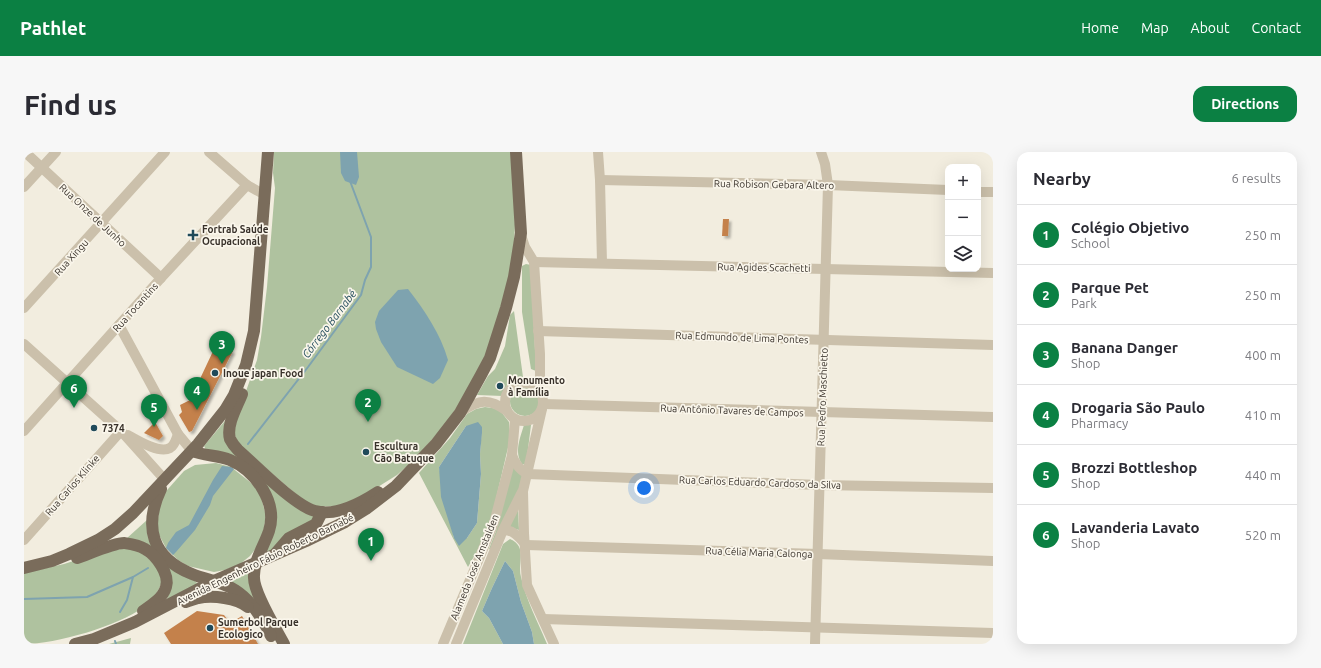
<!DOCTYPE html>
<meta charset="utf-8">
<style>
body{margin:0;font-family:Ubuntu,sans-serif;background:#f7f7f7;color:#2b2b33}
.controls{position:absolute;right:12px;top:12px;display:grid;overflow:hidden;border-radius:8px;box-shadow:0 4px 16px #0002}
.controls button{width:36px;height:36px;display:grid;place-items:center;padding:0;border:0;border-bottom:1px solid #e1e1e2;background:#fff;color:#2b2b33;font:20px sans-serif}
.you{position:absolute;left:620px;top:336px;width:14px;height:14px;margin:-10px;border:3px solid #fff;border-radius:50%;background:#1a73e8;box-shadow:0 0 0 6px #1a73e833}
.badge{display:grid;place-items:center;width:26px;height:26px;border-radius:50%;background:#0b8043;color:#fff;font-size:13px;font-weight:700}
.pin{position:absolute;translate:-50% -33px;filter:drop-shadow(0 1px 2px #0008)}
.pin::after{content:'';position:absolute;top:21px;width:14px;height:12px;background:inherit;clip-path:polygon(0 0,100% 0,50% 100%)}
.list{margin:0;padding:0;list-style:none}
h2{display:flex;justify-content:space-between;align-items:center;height:52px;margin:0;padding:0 16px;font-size:17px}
h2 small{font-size:13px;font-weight:400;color:#7c7c81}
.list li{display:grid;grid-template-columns:26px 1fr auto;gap:12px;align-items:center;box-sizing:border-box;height:60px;padding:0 16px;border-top:1px solid #e1e1e2}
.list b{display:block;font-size:15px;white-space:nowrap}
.list p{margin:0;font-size:13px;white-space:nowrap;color:#7c7c81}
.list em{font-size:13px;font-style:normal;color:#7c7c81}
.icon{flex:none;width:22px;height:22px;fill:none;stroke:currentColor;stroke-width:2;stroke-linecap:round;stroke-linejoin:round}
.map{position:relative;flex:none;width:969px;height:492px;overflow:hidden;border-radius:12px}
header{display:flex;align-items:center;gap:24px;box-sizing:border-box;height:56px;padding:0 20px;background:#0b8043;color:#fff}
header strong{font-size:19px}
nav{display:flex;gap:22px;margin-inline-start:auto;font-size:14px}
.intro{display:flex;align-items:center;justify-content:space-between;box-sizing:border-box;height:96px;padding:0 24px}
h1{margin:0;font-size:28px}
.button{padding:10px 18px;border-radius:12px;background:#0b8043;color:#fff;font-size:14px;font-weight:700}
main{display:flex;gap:24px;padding:0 24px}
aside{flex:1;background:#fff;border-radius:12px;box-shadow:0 4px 16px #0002}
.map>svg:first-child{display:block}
.green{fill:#afc29f;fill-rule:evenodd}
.water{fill:#7ea3af}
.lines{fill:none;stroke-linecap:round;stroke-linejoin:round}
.stream{stroke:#7ea3af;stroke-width:2}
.building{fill:#c4814c;filter:url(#shadow)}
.minor{stroke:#cbc0ab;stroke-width:10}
.major{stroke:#7a6c5b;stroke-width:12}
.poi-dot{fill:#204a5a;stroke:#faf6eb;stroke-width:1.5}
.labels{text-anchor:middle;stroke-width:3.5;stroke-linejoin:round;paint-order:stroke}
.street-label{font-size:10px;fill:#38312a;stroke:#faf6eb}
.poi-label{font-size:10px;font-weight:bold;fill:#38312a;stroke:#faf6eb;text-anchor:start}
.water-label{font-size:11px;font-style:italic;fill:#204a5a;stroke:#faf6eb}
</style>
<header>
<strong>Pathlet</strong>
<nav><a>Home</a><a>Map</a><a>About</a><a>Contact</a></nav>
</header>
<div class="intro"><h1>Find us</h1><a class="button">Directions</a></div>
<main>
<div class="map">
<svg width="969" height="492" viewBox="0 0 969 492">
<defs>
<filter id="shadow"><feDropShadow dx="2.5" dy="2.5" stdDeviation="1" flood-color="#0004"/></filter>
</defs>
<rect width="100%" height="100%" fill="#f2eddf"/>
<g class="green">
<path d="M250,0h238l3,73 -2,35 -8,39 -17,51 -26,50 -19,27 -29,33 -17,15 -24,15 -33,16 -29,1 -72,-62 -5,-12 4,-19 19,-54 4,-23 6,-50 8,-99 -2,-15z"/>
<path d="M502,112l5,1 5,106 -5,-2 -9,-57v-46z"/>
<path d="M490,159l9,66c-12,2 -18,7 -20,19l-26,-1 11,-19 7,-7 10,-23 5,-31z"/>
<circle cx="501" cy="249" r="15"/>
<path d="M461,255l14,2 10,13 1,17 -19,81 -11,26 -12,21 -49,-94 31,-35 17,-24 9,-5zM442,274l16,1 -2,27 1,20 -4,49 -10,15h-13l-15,-71z"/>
<path d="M205,264l-3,20 92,80 -44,34 -10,4 9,-20 -13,-57 -53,-25 -3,-6z"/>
<path d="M500,273h7l-5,40 -4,-1c-8,-12 -2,-26 2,-39z"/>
<path d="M192,311l15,4 19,15 10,11 6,23 -2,12 -4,15 -10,13 -10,8 -15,6 -11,2 -26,-6 -10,-6 -12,-12 -9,-17 3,-33 24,-27 11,-6z"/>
<path d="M489,313l10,10 -2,13 -30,62 -2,-1 7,-18z"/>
<path d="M494,356l1,22 -10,-3z"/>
<path d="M123,368l9,32 -30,-13z"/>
<path d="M486,387c18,8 7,24 11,38 5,23 17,45 26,67h-13l-2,-12 -11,-30 -8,-31 -8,-10 -13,27 -10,23 7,7 14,26h-40l40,-100z"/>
<path d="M112,396l21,18 6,13c-4,11 -9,21 -19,28 -26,19 -88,37 -120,37v-71l40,-9 44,-14z"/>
<path d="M144,415l25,12 6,6 -34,17c9,-14 6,-20 3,-35z"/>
<path d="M225,419l16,44 -34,-33 1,-3z"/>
<path d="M107,486l-1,6h-21z"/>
</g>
<g class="water">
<path d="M316,0h17l2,25 -3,8 -11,-4 -4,-8z"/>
<path d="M384,137c17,22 32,44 40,71l-8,18 -7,6 -36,-17 -16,-25 -5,-13 -1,-7 4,-11 19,-21z"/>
<path d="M454,270l4,5v6l-2,21 1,20 -4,49 -10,15 -8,8 -5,-8 -13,-41 -2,-30 27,-41z"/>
<path d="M198,314l9,1 3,2 -21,27 -3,9 -15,25 -19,22 -3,3 -7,-7 2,-5 8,-11 13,-7 24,-45z"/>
<path d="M481,409l8,10 8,31 11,30 2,12h-31l-14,-26 -7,-7 10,-23z"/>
</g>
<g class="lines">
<g class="stream">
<path d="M224,292l60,-77 53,-72 4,-15 6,-13v-30l-21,-56"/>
<path d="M0,447l63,-2 46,-20 15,-9"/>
<path d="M96,460l7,-12 6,-23"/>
<path d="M91,489l1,3"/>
</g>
</g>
<g class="building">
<path d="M699,67h6l-1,17h-6z"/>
<path d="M191,195l18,4 -41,80 -3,1 -10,-17 3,-3 -2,-7 10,-5z"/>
<path d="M131,270l8,14 -4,4 -15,-7z"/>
<path d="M173,459l27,4 6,8 12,-7 16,28h-87l-7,-11z"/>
</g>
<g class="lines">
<g class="minor">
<path d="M1,0l136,126"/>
<path d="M185,0l38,33 18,10"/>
<path d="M574,0l2,28 2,83"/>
<path d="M576,28l228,5 120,5"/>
<path d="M0,35l32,-35"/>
<path d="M954,40h15"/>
<path d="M497,83l4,12 9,15 6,92v23l-2,11"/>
<path d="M510,110l459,11"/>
<path d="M0,156l141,-156"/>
<path d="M95,173l53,98 6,11 14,17"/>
<path d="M514,179l455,14"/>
<path d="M0,192l97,87 44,49"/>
<circle cx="500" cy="250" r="19"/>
<path d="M520,252l449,13"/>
<path d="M518,257l-19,82 1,42 3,52 27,59"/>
<path d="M437,260c18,-13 28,-14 46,-1"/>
<path d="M0,279l137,-153 86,-93"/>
<path d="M104,283c9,5 31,19 42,13 5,-3 6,-9 8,-14"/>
<path d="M488,303c3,9 7,14 15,19l292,11 174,3"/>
<path d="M479,378c10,-1 17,8 23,15"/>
<path d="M0,388l97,-109"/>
<path d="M502,393l292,9 175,7"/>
<path d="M519,467l450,14"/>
<path d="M419,492l51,-121 18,-68 3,-36"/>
<path d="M432,492l47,-114 19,-38"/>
<path d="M791,492l13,-459 -3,-21 -4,-12"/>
</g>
<g class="major">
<path d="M218,242c-5,13 -16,31 -12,45 2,4 5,8 8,11 17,15 57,56 77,61 21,6 46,-8 63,-19"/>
<path d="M168,299c13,5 26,4 38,9 26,11 48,43 39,71 -5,15 -16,31 -15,47 0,15 22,51 30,66"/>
<path d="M137,337c-18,38 -9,69 31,85 15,6 30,8 43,16 17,11 28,29 36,46"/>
<path d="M252,401l13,-15 27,-14 6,-12"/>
<path d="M53,406c12,-4 36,-15 47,-15 7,1 15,2 21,6 11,6 25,25 21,38 -3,11 -14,18 -23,24"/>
<path d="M0,416l28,-7 17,-7 29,-14 17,-11 18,-16 65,-69 27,-34 9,-15 12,-30 8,-34 14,-179"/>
<path d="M162,450c4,-1 8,-3 12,-4 15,-3 39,0 50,9"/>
<path d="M51,492l19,-5 41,-17 79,-41 92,-40 39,-19 21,-13 30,-23 40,-42 24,-31 21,-38 9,-17 16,-50 8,-31 7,-44 -5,-81"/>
</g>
</g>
<g class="poi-dot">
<path d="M167 77h4v4h4v4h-4v4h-4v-4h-4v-4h4z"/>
<circle cx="191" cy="221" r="4"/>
<circle cx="476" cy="234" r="4"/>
<circle cx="70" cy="276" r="4"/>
<circle cx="342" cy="300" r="4"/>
<circle cx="186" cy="476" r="4"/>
</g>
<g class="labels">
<g class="street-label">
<text transform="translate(750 32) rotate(1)" y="4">Rua Robison Gebara Altero</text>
<text transform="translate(69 63) rotate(43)" y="4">Rua Onze de Junho</text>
<text transform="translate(47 105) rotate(-48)" y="4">Rua Xingu</text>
<text transform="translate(740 115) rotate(1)" y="4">Rua Agides Scachetti</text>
<text transform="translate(111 155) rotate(-48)" y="4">Rua Tocantins</text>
<text transform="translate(718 185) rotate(2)" y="4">Rua Edmundo de Lima Pontes</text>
<text transform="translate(798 245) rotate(-88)" y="4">Rua Pedro Maschietto</text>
<text transform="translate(708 258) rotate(2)" y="4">Rua Antônio Tavares de Campos</text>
<text transform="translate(736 330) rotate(2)" y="4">Rua Carlos Eduardo Cardoso da Silva</text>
<text transform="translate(48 333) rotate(-49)" y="4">Rua Carlos Klinke</text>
<text transform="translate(735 400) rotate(2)" y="4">Rua Célia Maria Calonga</text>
<text transform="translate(241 407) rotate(-26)" y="4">Avenida Engenheiro Fábio Roberto Barnabé</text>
<text transform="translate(450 415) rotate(-68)" y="4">Alameda José Amstalden</text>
</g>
<g class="poi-label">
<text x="178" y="81">Fortrab Saúde<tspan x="178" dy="12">Ocupacional</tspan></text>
<text x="199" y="225">Inoue japan Food</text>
<text x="484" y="232">Monumento<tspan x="484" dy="12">à Família</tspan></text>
<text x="78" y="280">7374</text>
<text x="350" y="298">Escultura<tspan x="350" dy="12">Cão Batuque</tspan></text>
<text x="194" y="474">Sumerbol Parque<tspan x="194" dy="12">Ecologico</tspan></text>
</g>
<g class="water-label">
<text transform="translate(305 172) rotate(-53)" y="4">Córrego Barnabé</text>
</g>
</g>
</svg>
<div class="controls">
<button>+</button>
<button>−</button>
<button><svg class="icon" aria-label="layers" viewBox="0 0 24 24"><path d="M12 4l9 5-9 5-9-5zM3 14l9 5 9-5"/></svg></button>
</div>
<div class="you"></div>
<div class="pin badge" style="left:347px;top:409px">1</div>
<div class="pin badge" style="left:344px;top:270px">2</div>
<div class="pin badge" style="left:198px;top:212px">3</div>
<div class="pin badge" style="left:173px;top:258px">4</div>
<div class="pin badge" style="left:130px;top:275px">5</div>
<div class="pin badge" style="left:50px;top:256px">6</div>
</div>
<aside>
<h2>Nearby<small>6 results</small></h2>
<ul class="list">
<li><span class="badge">1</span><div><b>Colégio Objetivo</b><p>School</p></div><em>250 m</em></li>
<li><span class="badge">2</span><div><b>Parque Pet</b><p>Park</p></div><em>250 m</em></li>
<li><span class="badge">3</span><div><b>Banana Danger</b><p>Shop</p></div><em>400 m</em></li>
<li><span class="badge">4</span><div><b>Drogaria São Paulo</b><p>Pharmacy</p></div><em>410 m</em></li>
<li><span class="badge">5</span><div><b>Brozzi Bottleshop</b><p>Shop</p></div><em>440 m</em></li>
<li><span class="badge">6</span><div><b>Lavanderia Lavato</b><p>Shop</p></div><em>520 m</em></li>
</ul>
</aside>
</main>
